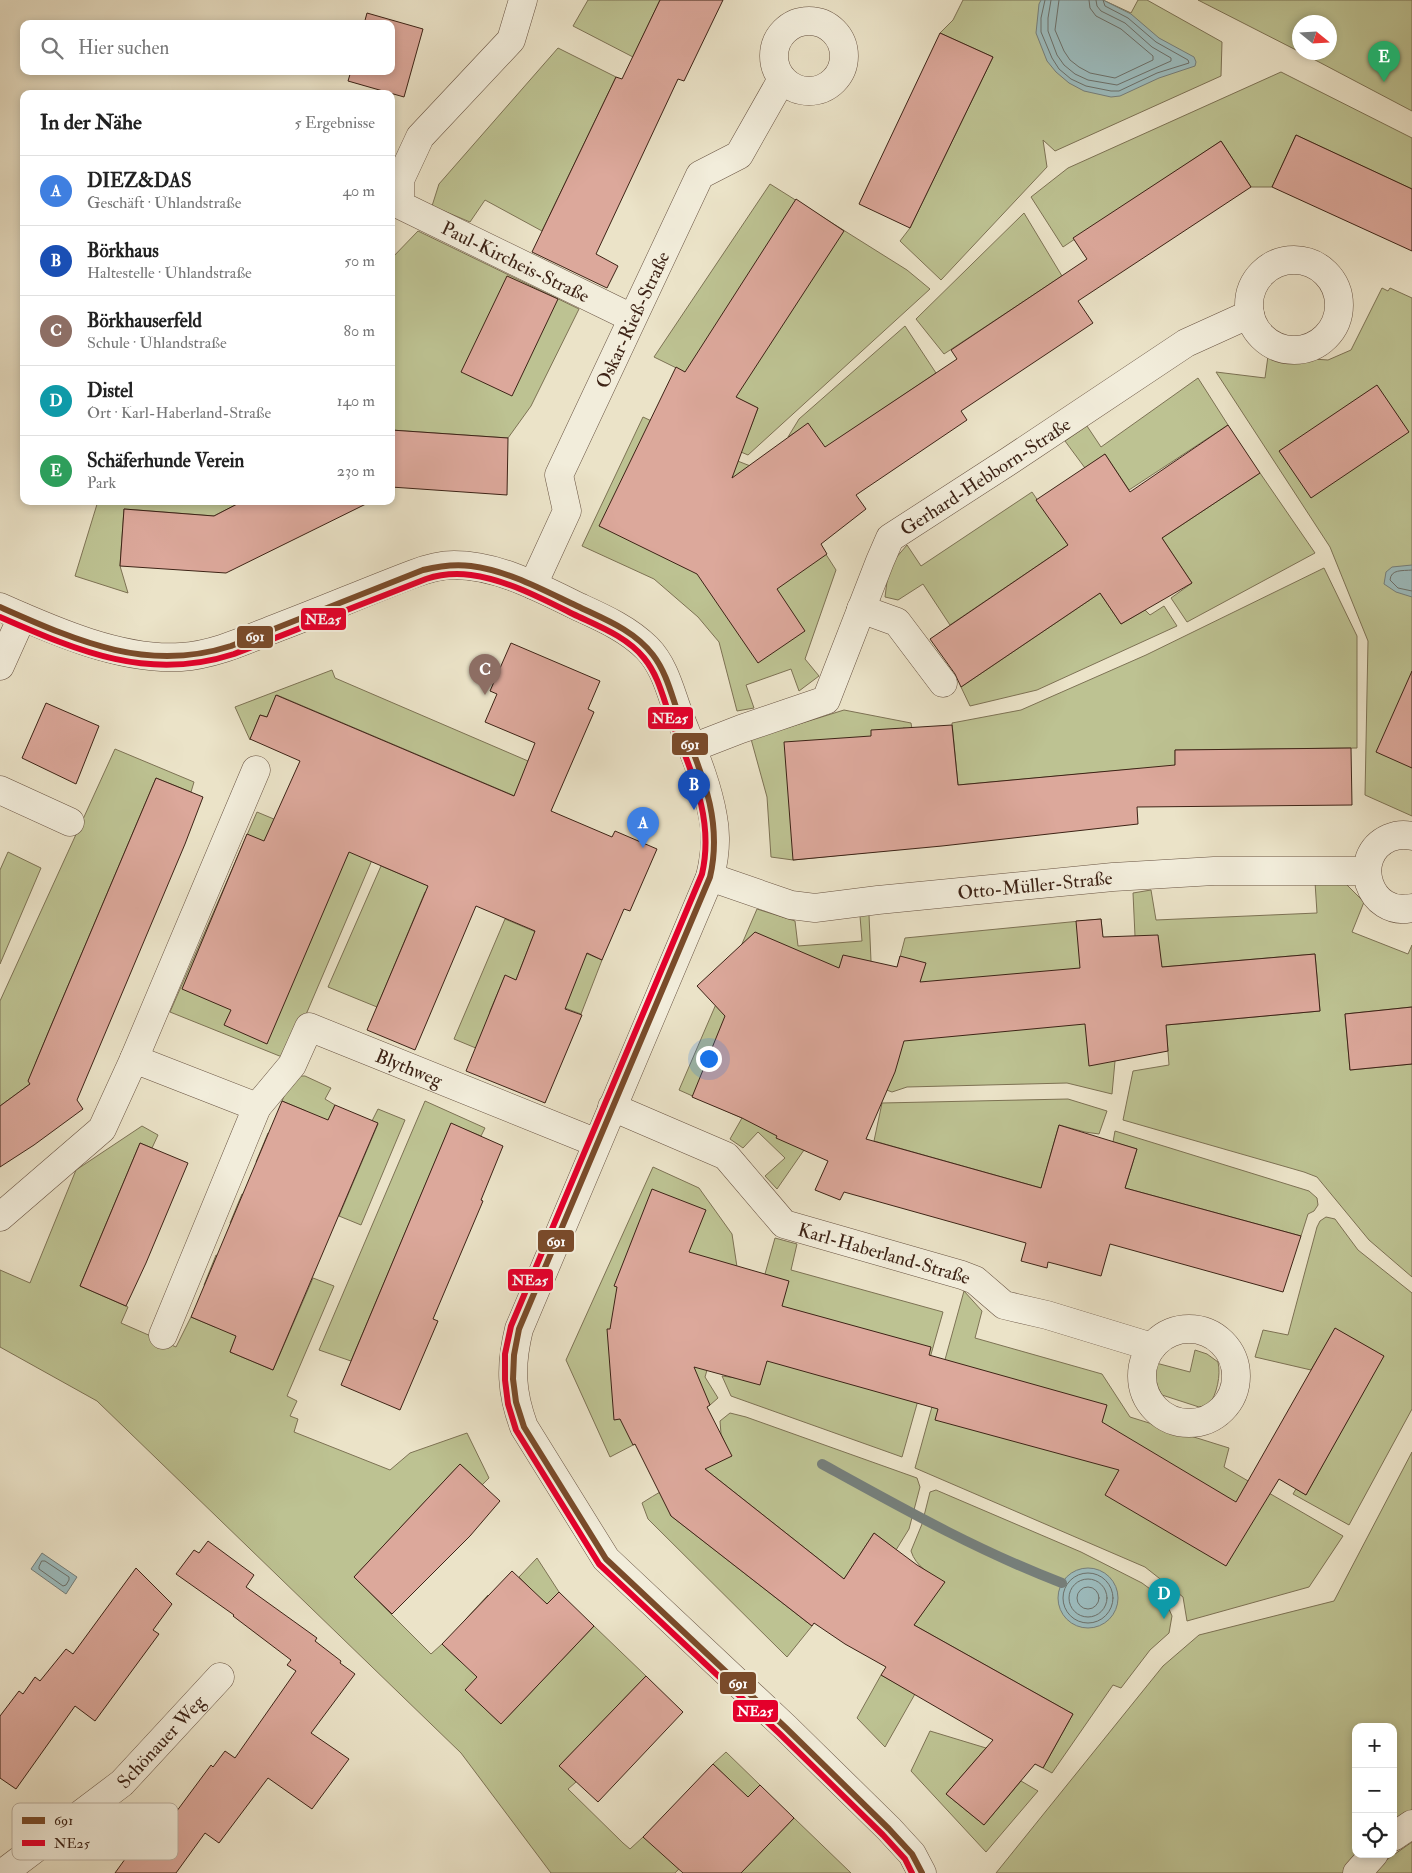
<!DOCTYPE html>
<html lang="de">
<meta charset="utf-8">
<style>
body{margin:0;font-family:"IM FELL Double Pica",serif;background:#f2f2f2;color:#222}
.controls{position:absolute;right:15px;bottom:15px;display:grid;overflow:hidden;border-radius:10px;box-shadow:0 2px 8px #0003}
.controls button{width:45px;height:45px;display:grid;place-items:center;padding:0;border:0;border-bottom:1px solid #e0e0e0;background:#fff;color:#222;font:25px sans-serif}
.compass{position:absolute;left:1292px;top:15px;width:45px;height:45px;border-radius:50%;background:#fff;box-shadow:0 2px 8px #0003;rotate:108deg}
.you{position:absolute;left:708px;top:1058px;width:18px;height:18px;margin:-12px;border:4px solid #fff;border-radius:50%;background:#1a73e8;box-shadow:0 0 0 8px #1a73e833}
.badge{display:grid;place-items:center;width:32px;height:32px;border-radius:50%;background:#8f2418;color:#fff;font-size:16px;font-weight:700}
.pin{position:absolute;translate:-50% -41px;filter:drop-shadow(0 1px 2px #0008)}
.pin::after{content:'';position:absolute;top:26px;width:18px;height:15px;background:inherit;clip-path:polygon(0 0,100% 0,50% 100%)}
.list{margin:0;padding:0;list-style:none}
h2{display:flex;justify-content:space-between;align-items:center;height:65px;margin:0;padding:0 20px;font-size:21px}
h2 small{font-size:16px;font-weight:400;color:#767676}
.list li{display:grid;grid-template-columns:32px 1fr auto;gap:15px;align-items:center;box-sizing:border-box;height:70px;padding:0 20px;border-top:1px solid #e0e0e0}
.list b{display:block;font-size:19px;white-space:nowrap}
.list p{margin:0;font-size:16px;white-space:nowrap;color:#767676}
.list em{font-size:16px;font-style:normal;color:#767676}
.icon{flex:none;width:28px;height:28px;fill:none;stroke:currentColor;stroke-width:2;stroke-linecap:round;stroke-linejoin:round}
.map{position:relative;flex:none;width:1412px;height:1873px;overflow:hidden}
.search{position:absolute;background:#fff;box-shadow:0 2px 8px #0003;left:20px;top:20px;width:375px;height:55px;display:flex;align-items:center;gap:12px;box-sizing:border-box;padding:0 18px;border-radius:10px;color:#767676;font-size:19px}
.panel{position:absolute;background:#fff;box-shadow:0 2px 8px #0003;left:20px;top:90px;width:375px;height:415px;border-radius:10px}
.map>svg:first-child{display:block}
.green{fill:#bdc292;stroke:#7d7254}
.water{fill:#9cbcbe;stroke:#767f7b}
.lines{fill:none;stroke-linecap:round;stroke-linejoin:round}
.shore{stroke:#6c706a;stroke-width:1}
.stream{stroke:#767f7b;stroke-width:10}
.building{fill:#dca89b;stroke:#3d2316}
.minor-casing{stroke:#685342;stroke-width:29}
.minor{stroke:#f2eddb;stroke-width:28}
.bus-1-casing{stroke:#f2eddb;stroke-width:10}
.bus-2-casing{stroke:#f2eddb;stroke-width:10}
.bus-1{stroke:#7a4b2a;stroke-width:6}
.bus-2{stroke:#e4002b;stroke-width:6}
.labels{text-anchor:middle;stroke-width:5;stroke-linejoin:round;paint-order:stroke}
.street-label{font-size:19px;fill:#3d2316;stroke:#f2eddb}
.key{fill:#f2eddb;stroke:#bcb0a0;stroke-width:1}
.key-label{font-size:14px;fill:#3d2316}
.line-badge{stroke:#f2eddb;stroke-width:2}
.badge-label{font-size:14px;text-anchor:middle;font-weight:bold;fill:#fff}
</style>
<div class="map">
<svg width="1412" height="1873" viewBox="0 0 1412 1873">
<rect width="100%" height="100%" fill="#ebe3c8"/>
<filter id="stains"><feTurbulence type="fractalNoise" baseFrequency=".004" numOctaves="4"/><feColorMatrix values="0 0 0 0 .2 0 0 0 0 .09 0 0 0 0 .02 0 0 0 .5 -.17"/></filter>
<radialGradient id="worn" r=".72"><stop offset=".6" stop-color="#630" stop-opacity="0"/><stop offset="1" stop-color="#630" stop-opacity=".3"/></radialGradient>
<g class="green">
<path d="M588,0h72l-27,57 -60,-31z"/>
<path d="M963,0h140l28,13 7,-13h9l75,42 -1,34 -166,75 -12,-11 4,27 -106,113 -41,-39 10,-13 83,-171 -53,-24 13,-13z"/>
<path d="M1198,0h214v111l-112,-59h30v-30h-30v30z"/>
<path d="M558,48l58,29 -74,154 -57,-31 -15,22 -38,-16 7,-22z"/>
<path d="M1281,72l131,66v51l-116,-54 -24,52h-21l-30,-46 -158,106 -32,-50 37,-29z"/>
<path d="M770,184l137,86 23,19 -182,166 -7,-3 17,-44 -104,-51z"/>
<path d="M1024,213l38,63 -118,78 -28,-35z"/>
<path d="M418,231l161,78 -48,97 -23,32 -117,-8v-171z"/>
<path d="M1382,288l6,3 2,-3 22,10v518l-47,-21 3,-154 -38,-94 -114,-175 49,6 3,-22 60,4 23,-10z"/>
<path d="M905,326l31,47 -111,75 -17,-24 -20,13 11,-18z"/>
<path d="M1198,378l30,47 -99,65 -24,-36 -20,14 -20,-27 22,-15 14,21z"/>
<path d="M643,417l92,43 41,16 60,94 -31,89 14,17 -20,15 -8,-22 -45,16 8,23 -17,3 -18,-69 -21,-25 -44,-38 -72,-33z"/>
<path d="M1260,473l55,80 -128,69 -16,-24 21,-15 -30,-45z"/>
<path d="M1032,492l36,53 -118,80 -27,-41 -25,16 -13,-3 4,-31 18,-21 14,21z"/>
<path d="M98,501h145l-29,15 -90,-7 -4,57 8,27 -53,-17z"/>
<path d="M1324,568l33,68v112l-182,2v19h-40l-177,16 -6,-62 69,-13 125,-55z"/>
<path d="M1100,593l21,31 24,-14 5,5 14,-9 13,20 -140,64 -67,16 -9,-19z"/>
<path d="M332,670l3,8 193,83 8,44 -259,-110 -10,22 -7,-2 -10,25 -15,-33z"/>
<path d="M844,710l67,13 1,6 -9,-1 9,120 -119,12 -22,-3 -4,-60 -16,-58z"/>
<path d="M115,749l79,33 -3,10 -35,-14 -108,255 -12,29 -6,22 -30,22v-105z"/>
<path d="M257,812l115,48 -85,199 -117,-47z"/>
<path d="M8,852l33,16 -41,96v-94z"/>
<path d="M381,866l72,30 -28,-4 -48,115 -49,-20z"/>
<path d="M1315,882l31,2 18,18 -12,30 56,22 4,-9v62l-67,7 5,56 62,-6v213l-43,-37 -52,-63 -13,-5 -181,-52 10,-49 36,-6 -3,-40 154,-14 -5,-57 -153,13 -27,-31 -2,-43 18,-3 5,30 161,-7z"/>
<path d="M757,909l38,12 3,25 64,-5 -2,-25 9,-1 2,46 -36,114 -31,75 -27,39 -12,-13 20,-18 -27,-26 -15,16 -13,-9 12,-21 -63,-28z"/>
<path d="M505,919l97,41 -21,54 -16,-6 -33,-69 -16,41 -11,-4 -15,35 -7,40 -29,-12z"/>
<path d="M1101,919l14,142 -3,33 -45,-11 -160,4 -15,5 -43,-16 24,-15 32,-123z"/>
<path d="M293,1076h12l26,12 -6,11 10,6 -105,247 43,18 40,-92 21,8 -47,110 10,5 -7,15 8,3 -4,13 96,38 20,-17 57,-20 22,45 -7,7 -22,-21 -106,113 77,77 11,-10 19,18 24,-25 -19,-18 22,-24 19,19 24,-25 -12,-12 18,-19 22,34 -94,98 36,34 93,-98 52,50 -87,90 17,16 -8,7 55,54 7,6 13,-12 89,-55 -19,-18 13,-12 34,33 -85,88h-124l-90,-120 -364,-352 -97,-54v-77l30,13 46,-113 66,-44 16,9 -6,13 -12,-5 -60,143 48,21 -7,16 55,24 15,-30 24,10 13,-32 -24,-10 12,-30 24,10 14,-31 -24,-11 12,-29 25,10 13,-32 -24,-10 12,-29 25,9 13,-31 -24,-10z"/>
<path d="M1068,1099l39,12 -8,23 -14,-2 -26,-7 -18,63 -167,-47 8,-38z"/>
<path d="M425,1101l60,27 -4,8 -30,-12 -100,237 -32,-11z"/>
<path d="M378,1109l27,11 -44,105 -22,-9 39,-92 -6,-3z"/>
<path d="M1115,1131l194,60 8,7 1,7 -4,6 -6,3 -7,22 -176,-48 12,-39 -24,-7z"/>
<path d="M653,1167l46,21 33,46 5,33 -32,110 13,21 -8,7 -100,52 -44,-97z"/>
<path d="M1326,1217l9,2 23,31 54,43v116l-63,116 -56,-31 3,-5 10,6 77,-139 -48,-27 -24,41 -56,-13 8,-27 25,5 29,-108 3,-6z"/>
<path d="M775,1238l22,6 -6,26 152,42 -41,145 -171,-61 -9,-20 14,2z"/>
<path d="M964,1291l18,20 -7,27 127,36 28,43 99,31 -5,19 119,69 -34,51 -122,34 -4,-24 -38,-30 -230,-99z"/>
<path d="M1195,1350l12,4 11,8c3,13 -1,32 -9,43l-10,2 -37,-12 -14,-25 8,-7 34,9z"/>
<path d="M730,1413l16,4 171,61 3,9 -11,42 -13,21 -22,-17 -30,46 -139,-110 -35,46 142,111 -25,31 -139,-138 -6,-16c28,-18 59,-33 89,-47l-10,-22 -1,-13z"/>
<path d="M1412,1452v363l-19,16v-104h-37v127l-11,19h-349l167,-207 36,-31 135,-34z"/>
<path d="M936,1490l145,62 61,31 23,17 7,16 -3,17 -19,17 -29,38 -8,-3 -61,88 -9,-5 30,-54 -159,-89 30,-43c-14,-8 -28,-15 -33,-31l11,-27 8,-32z"/>
<path d="M881,1675l34,19 -30,53 -28,-29z"/>
<path d="M930,1731l56,17 -40,46 38,31 37,-44 17,10 -52,61 -75,-81z"/>
<path d="M794,1818l57,55h-110z"/>
<path d="M1412,1842v31h-41l7,-7z"/>
</g>
<g class="water">
<path d="M1041,0h62l28,14 28,24 35,19 2,5 -1,4 -36,12 -39,18 -9,1 -27,-6 -15,-8 -13,-11 -9,-11 -11,-28 3,-29z"/>
<path d="M1412,565v32l-16,-5 -12,-8 2,-12 6,-5z"/>
<path d="M42,1553l35,24 -11,17 -35,-25z"/>
<circle cx="1088" cy="1598" r="30"/>
</g>
<g class="lines">
<g class="shore">
<path d="M1045,0l-4,18v14l11,26 7,11 12,10 15,7 25,5h8l38,-18 32,-10 -1,-3 -32,-18 -28,-24 -23,-12 -2,-6"/>
<path d="M1051,0l-3,18v13l9,24 7,10 11,9 13,6 29,5 54,-24v-3l-19,-11 -27,-24 -24,-12 -4,-5 -1,-6"/>
<path d="M1059,0l-4,30 9,21 6,9 9,7 11,6 25,5 38,-18v-4l-32,-27 -25,-13 -6,-8 -1,-8"/>
<path d="M1412,570c-10,1 -21,-1 -22,10l8,8 14,3"/>
<path d="M42,1561h3l24,16v3l-3,5 -3,1 -24,-17v-2z"/>
<circle cx="1088" cy="1598" r="25"/>
<circle cx="1088" cy="1598" r="19"/>
<circle cx="1088" cy="1598" r="11"/>
</g>
<path class="stream" d="M822,1464c78,43 156,87 240,119"/>
</g>
<g class="building">
<path d="M660,0h63l-39,81 -6,-2 -82,175 22,12 -11,22 -75,-36 84,-175 6,2z"/>
<path d="M367,13l56,16 -19,68 -56,-16 3,-10h40v-47h-27z"/>
<path d="M940,33l53,24 -83,171 -51,-24z"/>
<path d="M1296,135l116,54v62l-140,-64z"/>
<path d="M1221,141l30,46 -173,114 15,22 -132,88 6,9 -111,75 10,14 -45,35 6,10 -50,35 28,42 -47,32 -61,-89 -98,-48 77,-159 9,5 111,-173 48,32 -108,166 22,11 -26,70 76,-55 17,24 132,-88 -6,-9 136,-91 -14,-21z"/>
<path d="M507,276l51,23 -46,97 -51,-24z"/>
<path d="M1377,385l32,47 -98,66 -32,-47z"/>
<path d="M1228,425l32,48 -98,65 30,45 -71,41 -21,-31 -139,94 -6,-13 -25,-35 138,-94 -32,-45 69,-46 25,38z"/>
<path d="M391,430l117,8 -1,57 -116,-8z"/>
<path d="M243,501h129l-146,72 -106,-7 4,-57 90,7z"/>
<path d="M511,643l89,38 -12,28 6,3 -43,99 61,26 3,-6 42,18 -27,62 -6,-2 -22,51 -15,-7 -22,56 17,6 -37,88 -79,-32 39,-96 11,5 19,-49 -59,-25 -61,144 -48,-20 61,-144 -79,-34 -82,192 -43,-19 7,-15 -49,-21 65,-155 17,7 36,-80 -50,-22 10,-24 7,2 9,-22 238,101 21,-53 -50,-21 12,-28 -7,-3z"/>
<path d="M1412,671v97l-36,-16z"/>
<path d="M46,703l53,23 -23,58 -54,-26z"/>
<path d="M952,725l6,60 217,-20v-15l176,-2 1,57 -215,2 1,17 -196,22 -149,14 -9,-118 87,-6v-6z"/>
<path d="M156,778l47,19 -18,47 -108,256 6,9 -49,36 -34,22v-61l30,-22 -2,-3 20,-48z"/>
<path d="M1101,919l2,18 55,-2 4,32 153,-13 5,57 -154,14 2,26 -79,15 -4,-42 -181,17 -9,31 -29,67 175,49 18,-63 78,24 -12,39 176,48 -18,56 -173,-48 -9,32 -53,-14 -1,6 -26,-7 5,-18 -182,-51 -4,8 -25,-10 13,-29 -52,-23 1,-2 -35,-18 -50,-21 33,-81 -28,-30 58,-54 84,36 4,-13 54,12 3,-11 26,7 -6,19 160,-14 -4,-47z"/>
<path d="M1412,1007v57l-62,6 -5,-56z"/>
<path d="M282,1101l46,19 7,-15 43,18 -105,247 -43,-18 6,-16 -45,-19z"/>
<path d="M451,1123l52,23 -22,54 2,1 -50,118 5,2 -38,89 -59,-25z"/>
<path d="M140,1143l48,20 -42,100 -20,43 -46,-20z"/>
<path d="M652,1189l54,21 -17,42 100,29 -7,25 149,41 -2,8 178,50 -5,17 134,80 99,-174 49,28 -78,139 -27,-16 -53,87 -121,-71 14,-25 -184,-50 3,-11 -171,-48 -7,24 -66,-18 16,38 -3,2 25,49 -27,13 139,110 30,-46 43,32 28,17 -31,43 159,89 -30,54 -8,-4 -51,61 -38,-31 47,-54 -112,-65 5,-8 -41,-23 -31,-21 -2,3 -141,-110 -36,-72 -2,1 -13,-26 -6,1 -7,-91h3l7,-42 -3,-1z"/>
<path d="M460,1464l40,37 -30,35 -78,78 -38,-37z"/>
<path d="M208,1541l46,34 -8,12 71,51 -2,3 26,20 -1,2 15,11 -44,59 38,26 -37,50 -44,-31 -49,65 -14,-10 -29,40h-61l36,-50 11,8 49,-66 2,2 12,-16 10,7 61,-87 -9,-6 4,-5 -58,-44 1,-1 -58,-41 18,-24 5,3z"/>
<path d="M136,1568l36,36 -19,26 6,4 -64,87 -20,-15 -59,83 -16,-11v-62l19,-25 4,3 12,-17 5,4 26,-32 7,5z"/>
<path d="M512,1571l35,33 12,-12 35,34 -93,98 -36,-34 12,-13 -35,-33z"/>
<path d="M646,1676l37,36 -85,90 -39,-36z"/>
<path d="M713,1764l35,33 12,-12 34,33 -53,55h-58l-40,-36z"/>
</g>
<g class="lines">
<g class="minor-casing">
<g id="minor">
<path id="s1" d="M523,0l-12,40 -91,97 -20,43v25l232,113"/>
<circle cx="809" cy="56" r="35"/>
<circle cx="1294" cy="305" r="45"/>
<path id="s2" d="M533,585l34,-74 -8,-36 141,-300 39,-20 43,-76"/>
<path d="M0,607c54,24 122,54 181,50 34,-2 67,-18 98,-30 45,-17 89,-36 134,-53 13,-5 27,-9 41,-9 44,0 86,23 125,42 24,11 49,22 68,41 17,17 23,42 31,64 13,34 29,69 35,105 4,20 2,40 -3,60l-191,452c-9,37 -8,63 5,98l82,132 180,169 103,101 23,25 10,19"/>
<path d="M861,609l36,13 46,61"/>
<path d="M0,666l22,-49"/>
<path id="s3" d="M692,748l49,-19 85,-29 54,-139 10,-23 119,-77 177,-118 64,-29"/>
<path d="M0,790l70,32"/>
<path d="M1412,836c-8,-2 -16,-1 -23,2 -40,18 -20,80 23,70"/>
<path id="s4" d="M710,877l81,28 24,3 63,-8 235,-23 101,-6h153"/>
<path d="M134,1059l122,-289"/>
<path id="s5" d="M612,1107l114,49 58,68 178,51 13,5 29,25 43,10 105,32"/>
<path id="s6" d="M0,1217l102,-88 32,-70 123,48 35,-42 17,-38 288,116"/>
<circle cx="1189" cy="1376" r="47"/>
<path d="M163,1335l94,-228"/>
<path d="M1393,1837l19,-13"/>
<path id="s7" d="M3,1873l119,-90 98,-106"/>
<path d="M1357,1873l17,-19"/>
</g>
</g>
<use href="#minor" class="minor"/>
<g class="bus-1-casing">
<path id="bus-1" d="M0,607c77,34 147,66 231,39l192,-76c16,-4 32,-6 48,-4 38,5 72,24 106,40 27,13 57,24 76,49 13,17 18,38 25,58 21,55 46,104 32,164l-191,452 -5,26 -1,24 3,23 8,25 82,132 180,169 103,101 23,25 10,19"/>
</g>
<g class="bus-2-casing">
<path id="bus-2" d="M0,617c78,34 148,65 234,37l192,-75c15,-5 29,-6 45,-4 36,5 70,23 102,39 25,12 53,22 71,44 14,17 19,39 26,59 20,52 45,100 32,157l-191,452 -6,28v26l3,24 8,26 83,134 181,170 103,101 22,24 7,14"/>
</g>
<use href="#bus-1" class="bus-1"/>
<use href="#bus-2" class="bus-2"/>
</g>
<g class="labels">
<g class="street-label">
<text dy="7" stroke="none"><textPath href="#s1" startOffset="376">Paul-Kircheis-Straße</textPath></text>
<text dy="7" stroke="none"><textPath href="#s2" startOffset="290">Oskar-Rieß-Straße</textPath></text>
<text dy="7" stroke="none"><textPath href="#s3" startOffset="430">Gerhard-Hebborn-Straße</textPath></text>
<text dy="7" stroke="none"><textPath href="#s4" startOffset="331">Otto-Müller-Straße</textPath></text>
<text dy="7" stroke="none"><textPath href="#s6" startOffset="548">Blythweg</textPath></text>
<text dy="7" stroke="none"><textPath href="#s5" startOffset="318">Karl-Haberland-Straße</textPath></text>
<text dy="7" stroke="none"><textPath href="#s7" startOffset="206">Schönauer Weg</textPath></text>
</g>
</g>
<rect x="12" y="1803" width="166" height="57" rx="8" class="key"/>
<rect x="22" y="1817" width="23" height="7" fill="#7a4b2a"/>
<rect x="22" y="1840" width="23" height="6" fill="#e4002b"/>
<g class="key-label">
<text x="54" y="1825">691</text>
<text x="54" y="1848">NE25</text>
</g>
<g class="line-badge">
<rect x="300" y="607" width="47" height="24" rx="5" fill="#e4002b"/>
<rect x="236" y="625" width="38" height="24" rx="5" fill="#7a4b2a"/>
<rect x="647" y="706" width="47" height="24" rx="5" fill="#e4002b"/>
<rect x="671" y="732" width="38" height="24" rx="5" fill="#7a4b2a"/>
<rect x="537" y="1229" width="38" height="24" rx="5" fill="#7a4b2a"/>
<rect x="507" y="1268" width="47" height="24" rx="5" fill="#e4002b"/>
<rect x="719" y="1671" width="38" height="24" rx="5" fill="#7a4b2a"/>
<rect x="732" y="1699" width="47" height="24" rx="5" fill="#e4002b"/>
</g>
<g class="badge-label">
<text x="323" y="624">NE25</text>
<text x="255" y="641">691</text>
<text x="670" y="723">NE25</text>
<text x="690" y="749">691</text>
<text x="556" y="1246">691</text>
<text x="530" y="1285">NE25</text>
<text x="738" y="1688">691</text>
<text x="755" y="1716">NE25</text>
</g>
<rect width="100%" height="100%" filter="url(#stains)"/>
<rect width="100%" height="100%" fill="url(#worn)"/>
</svg>
<div class="controls">
<button>+</button>
<button>−</button>
<button><svg class="icon" aria-label="locate" viewBox="0 0 24 24"><circle cx="12" cy="12" r="6"/><path d="M12 2v4M12 18v4M2 12h4M18 12h4"/></svg></button>
</div>
<svg class="compass" viewBox="-18 -18 36 36"><path d="M0-13l5 13h-10z" fill="#e53935"/><path d="M0 13l5-13h-10z" fill="#767676"/></svg>
<div class="you"></div>
<div class="pin badge" style="left:643px;top:848px;background:#3f7fe0">A</div>
<div class="pin badge" style="left:694px;top:810px;background:#1a4fb4">B</div>
<div class="pin badge" style="left:485px;top:695px;background:#8d6e63">C</div>
<div class="pin badge" style="left:1164px;top:1619px;background:#0f9aa8">D</div>
<div class="pin badge" style="left:1384px;top:82px;background:#2e9e5b">E</div>
<div class="search"><svg class="icon" aria-label="search" viewBox="0 0 24 24"><circle cx="10" cy="10" r="6"/><path d="M15 15l6 6"/></svg>Hier suchen</div>
<section class="panel">
<h2>In der Nähe<small>5 Ergebnisse</small></h2>
<ul class="list">
<li><span class="badge" style="background:#3f7fe0">A</span><div><b>DIEZ&amp;DAS</b><p>Geschäft · Uhlandstraße</p></div><em>40 m</em></li>
<li><span class="badge" style="background:#1a4fb4">B</span><div><b>Börkhaus</b><p>Haltestelle · Uhlandstraße</p></div><em>50 m</em></li>
<li><span class="badge" style="background:#8d6e63">C</span><div><b>Börkhauserfeld</b><p>Schule · Uhlandstraße</p></div><em>80 m</em></li>
<li><span class="badge" style="background:#0f9aa8">D</span><div><b>Distel</b><p>Ort · Karl-Haberland-Straße</p></div><em>140 m</em></li>
<li><span class="badge" style="background:#2e9e5b">E</span><div><b>Schäferhunde Verein</b><p>Park</p></div><em>230 m</em></li>
</ul>
</section>
</div>
